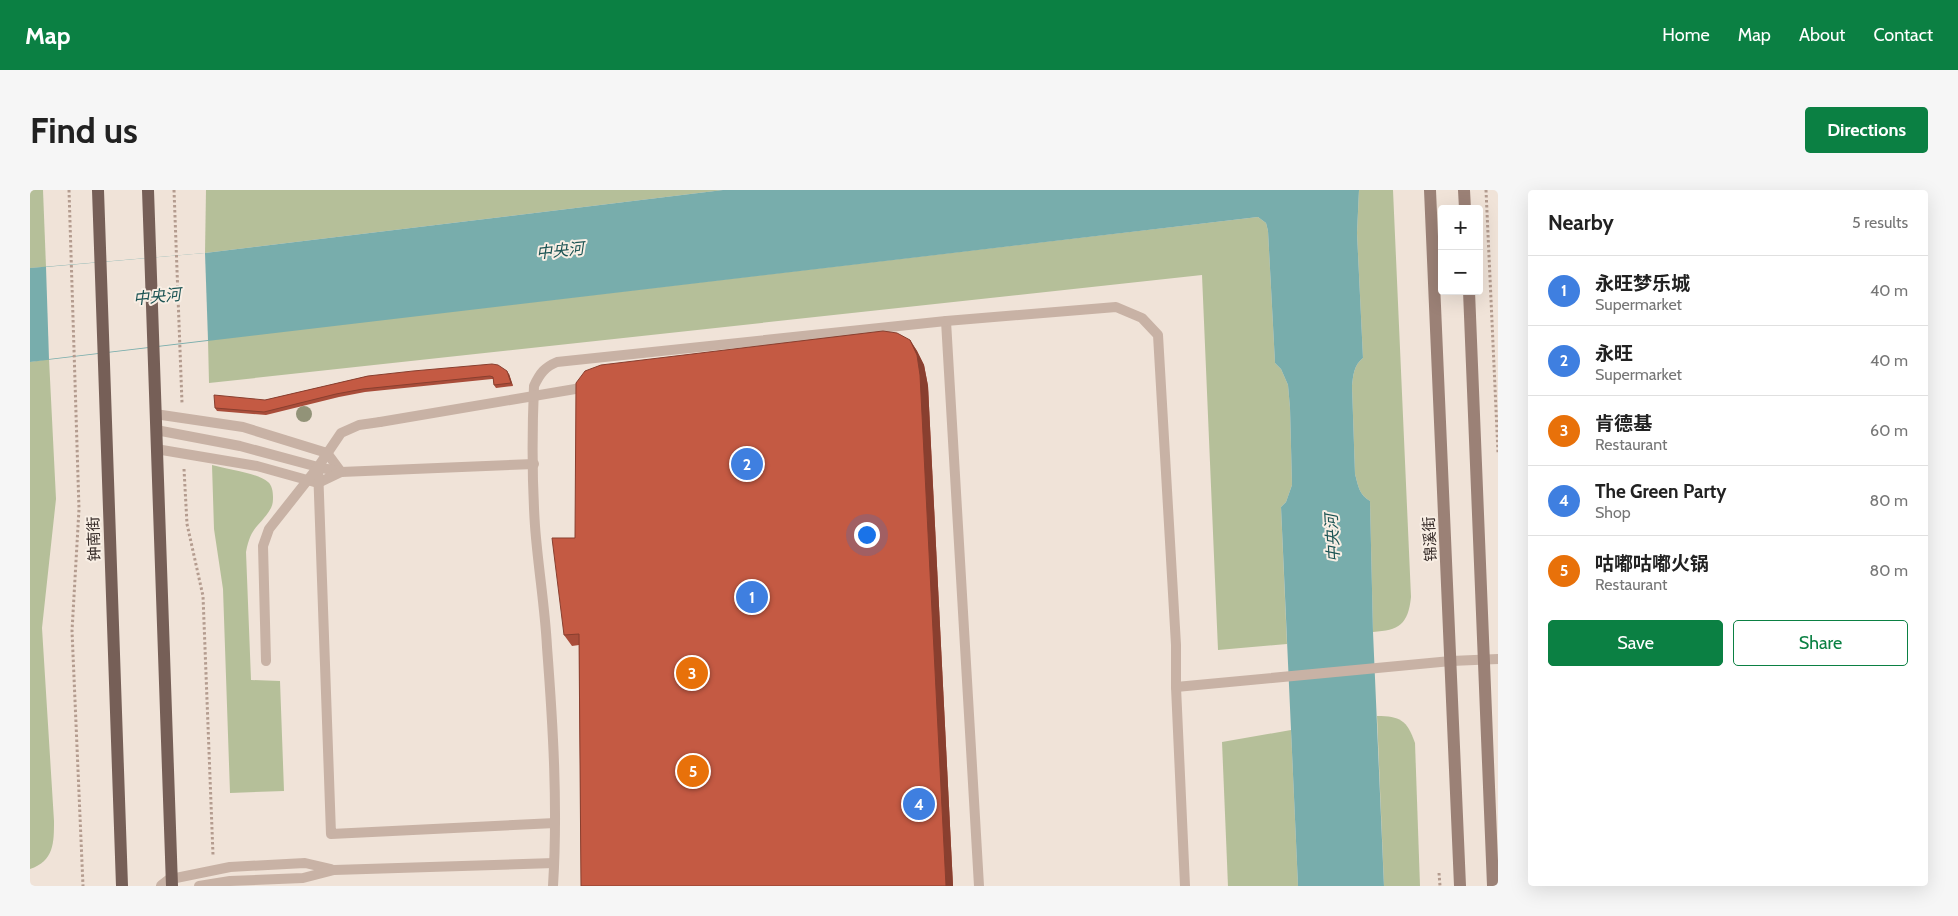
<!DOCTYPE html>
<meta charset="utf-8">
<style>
body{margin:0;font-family:Cabin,"Noto Sans SC",sans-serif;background:#f6f6f6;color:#222}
.controls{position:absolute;right:15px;top:15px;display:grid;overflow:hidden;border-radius:5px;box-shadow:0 5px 20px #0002}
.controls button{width:45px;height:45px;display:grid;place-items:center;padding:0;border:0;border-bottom:1px solid #e0e0e0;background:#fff;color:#222;font:25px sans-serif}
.you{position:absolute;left:836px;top:344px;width:18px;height:18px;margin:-12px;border:4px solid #fff;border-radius:50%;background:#1a73e8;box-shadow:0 0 0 8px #1a73e833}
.badge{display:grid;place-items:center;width:32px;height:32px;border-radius:50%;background:#0b8043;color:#fff;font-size:16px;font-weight:700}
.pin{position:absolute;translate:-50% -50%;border:2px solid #fff;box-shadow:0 1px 5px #0006}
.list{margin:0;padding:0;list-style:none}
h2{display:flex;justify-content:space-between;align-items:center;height:65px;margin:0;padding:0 20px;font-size:21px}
h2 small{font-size:16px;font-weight:400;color:#767676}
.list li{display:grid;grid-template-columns:32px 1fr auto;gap:15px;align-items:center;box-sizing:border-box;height:70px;padding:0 20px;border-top:1px solid #e0e0e0}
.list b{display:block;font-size:19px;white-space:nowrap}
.list p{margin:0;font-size:16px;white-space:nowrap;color:#767676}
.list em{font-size:16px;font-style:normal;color:#767676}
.actions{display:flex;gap:10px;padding:15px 20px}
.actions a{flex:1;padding:11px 0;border:1px solid #0b8043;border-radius:5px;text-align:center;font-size:18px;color:#0b8043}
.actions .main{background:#0b8043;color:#fff}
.map{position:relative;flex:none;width:1468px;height:696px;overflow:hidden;border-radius:5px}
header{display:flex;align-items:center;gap:30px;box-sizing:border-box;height:70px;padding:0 25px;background:#0b8043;color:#fff}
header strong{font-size:24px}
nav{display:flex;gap:28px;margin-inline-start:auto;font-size:18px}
.intro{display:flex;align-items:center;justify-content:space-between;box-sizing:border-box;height:120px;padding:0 30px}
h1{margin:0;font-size:35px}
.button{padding:12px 22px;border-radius:5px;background:#0b8043;color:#fff;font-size:18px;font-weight:700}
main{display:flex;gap:30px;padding:0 30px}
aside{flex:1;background:#fff;border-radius:5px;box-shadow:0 5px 20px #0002}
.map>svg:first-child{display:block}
.green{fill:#b5bf99}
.water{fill:#78adac}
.pier{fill:#f0e3d8}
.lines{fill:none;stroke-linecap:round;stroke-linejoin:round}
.path{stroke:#b49c8f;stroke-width:3;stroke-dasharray:2.5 2.5;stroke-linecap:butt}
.service{stroke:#c8b2a5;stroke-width:10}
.tertiary{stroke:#c8b2a5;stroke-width:12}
.secondary{stroke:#9b8176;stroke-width:12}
.primary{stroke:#765f57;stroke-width:12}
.service-bridge{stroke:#c8b2a5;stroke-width:10}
.tree{fill:#929378}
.wall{fill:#a94d3a}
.shaded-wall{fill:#893f2f}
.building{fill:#c45a43;stroke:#893f2f}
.labels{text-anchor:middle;stroke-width:4;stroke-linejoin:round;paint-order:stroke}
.street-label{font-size:15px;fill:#342926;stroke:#f8eee4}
.water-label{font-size:16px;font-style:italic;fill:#1c5454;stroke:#f8eee4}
</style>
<header>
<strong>Map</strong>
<nav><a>Home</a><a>Map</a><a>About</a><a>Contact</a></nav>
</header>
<div class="intro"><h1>Find us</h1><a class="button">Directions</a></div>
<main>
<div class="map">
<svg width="1468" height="696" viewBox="0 0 1468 696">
<rect width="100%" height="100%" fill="#f0e3d8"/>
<g class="green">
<path d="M0,0h13l3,77 -16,1z"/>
<path d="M176,0h517l-518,63z"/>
<path d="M1329,0h34l18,407c-3,28 -12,33 -38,35l-3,-131c-11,-6 -12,-16 -15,-27l-3,-88c1,-11 2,-21 11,-28l-6,-125z"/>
<path d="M1228,27l8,6 2,8 7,132 6,6 7,16 2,23 2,77 -6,17 -5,5 6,137 -69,6 -16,-375 -993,108 -1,-43z"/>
<path d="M19,169l7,140 -14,129 12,193c0,22 0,40 -24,48v-507z"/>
<path d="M182,275c14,4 46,8 56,17 4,3 5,10 5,15 0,3 0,7 -2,11 -11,19 -20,17 -25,44l5,128 29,1 4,110 -54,2 -7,-204 -9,-60z"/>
<path d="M1347,526c23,0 30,4 38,27l5,143h-36z"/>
<path d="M1261,540l7,156h-70l-6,-144z"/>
</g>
<path class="water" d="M693,0h636l-2,43 6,125c-9,7 -10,17 -11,28l3,88c3,11 4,21 15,27l3,131 11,254h-86l-17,-379 5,-5 6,-17 -2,-77 -2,-23 -7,-16 -6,-6 -7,-132 -2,-8 -8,-6 -1228,145v-94l175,-15z"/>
<path class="pier" d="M175,63l3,87 -159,19 -3,-92z"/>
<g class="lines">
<g class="path">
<path d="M39,0l10,319 -7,122 11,255"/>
<path d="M144,0l8,213"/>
<path d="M1456,0l12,263"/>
<path d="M154,279l3,55 16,72 10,259"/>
<path d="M1409,683l1,13"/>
</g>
<g class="service">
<path d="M916,131l33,565"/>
<path d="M125,224l88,13 84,26 14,19"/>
<path d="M126,240l84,16 78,21 23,5 193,-8"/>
<path d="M126,259l101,17 61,17 23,-11"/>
<path d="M288,277l13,367 224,-11"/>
<path d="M236,471l-3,-115 6,-17 49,-62 23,-34 18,-8 21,-3"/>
<path d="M1146,497l275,-26 47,-2"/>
<path d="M141,689l59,-12 75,-4 26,6"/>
<path d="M169,696l31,-5 73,-3 31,-8 220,-7"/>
<path d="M523,696c5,-79 0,-160 -6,-239 -2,-40 -9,-80 -12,-121 -3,-46 -3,-94 -1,-140 6,-13 11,-19 23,-24l389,-41 170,-14 26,11 16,17 18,310v42l9,199"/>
</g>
<path class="tertiary" d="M132,696l9,-7"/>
<g class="secondary">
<path d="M1400,0l30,696"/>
<path d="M1434,0l1,19"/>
<path d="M1439,101l24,595"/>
</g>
<g class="primary">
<path d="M68,0l24,696"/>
<path d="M118,0l24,696"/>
</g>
<path class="service-bridge" d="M350,232l207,-35"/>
</g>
<circle class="tree" cx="274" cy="224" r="8"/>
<g class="wall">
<path d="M880,150l7,11 7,14 4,21 25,500h-372l-2,-241 -7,1 -8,-11 11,-97z"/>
<path d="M479,184l4,12 -17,2 -2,-3 -1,-6h-1l-127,13 -26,5 -73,18 -49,-4 -2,-3 50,-8 103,-24z"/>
</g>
<g class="shaded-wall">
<path d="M880,150l7,11 7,14 4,21 25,500h-7z"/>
<path d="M477,181l2,3 4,12 -2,-3z"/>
</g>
<g class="building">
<path d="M853,141l14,2 13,7 7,15 3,20 26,511h-365l-2,-252 -15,1 -12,-97h23l1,-155 9,-12 16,-6z"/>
<path d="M462,174l6,1 9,6 4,12 -17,2 -1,-8 -3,-1 -127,13 -27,5 -72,18 -49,-4 -1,-13 51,5 103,-24 45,-5z"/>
</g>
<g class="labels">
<g class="street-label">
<text transform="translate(64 349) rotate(-92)" y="5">钟南街</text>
<text transform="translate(1400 349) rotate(-93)" y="5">锦溪街</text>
</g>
<g class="water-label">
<text transform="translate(530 60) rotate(-6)" y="6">中央河</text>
<text transform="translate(127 106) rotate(-6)" y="6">中央河</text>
<text transform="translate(1302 348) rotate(-93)" y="6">中央河</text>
</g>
</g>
</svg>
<div class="controls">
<button>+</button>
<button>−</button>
</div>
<div class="you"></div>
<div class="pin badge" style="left:722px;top:407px;background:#3f7fe0">1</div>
<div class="pin badge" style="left:717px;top:274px;background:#3f7fe0">2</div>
<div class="pin badge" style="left:662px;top:483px;background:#e8710a">3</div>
<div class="pin badge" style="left:889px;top:614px;background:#3f7fe0">4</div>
<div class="pin badge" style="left:663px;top:581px;background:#e8710a">5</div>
</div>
<aside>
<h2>Nearby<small>5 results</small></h2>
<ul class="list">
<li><span class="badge" style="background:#3f7fe0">1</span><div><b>永旺梦乐城</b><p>Supermarket</p></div><em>40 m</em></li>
<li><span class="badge" style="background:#3f7fe0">2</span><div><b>永旺</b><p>Supermarket</p></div><em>40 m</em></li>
<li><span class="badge" style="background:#e8710a">3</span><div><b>肯德基</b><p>Restaurant</p></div><em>60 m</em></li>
<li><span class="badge" style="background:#3f7fe0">4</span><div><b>The Green Party</b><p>Shop</p></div><em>80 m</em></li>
<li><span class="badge" style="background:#e8710a">5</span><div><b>咕嘟咕嘟火锅</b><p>Restaurant</p></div><em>80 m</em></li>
</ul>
<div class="actions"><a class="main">Save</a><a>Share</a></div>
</aside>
</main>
